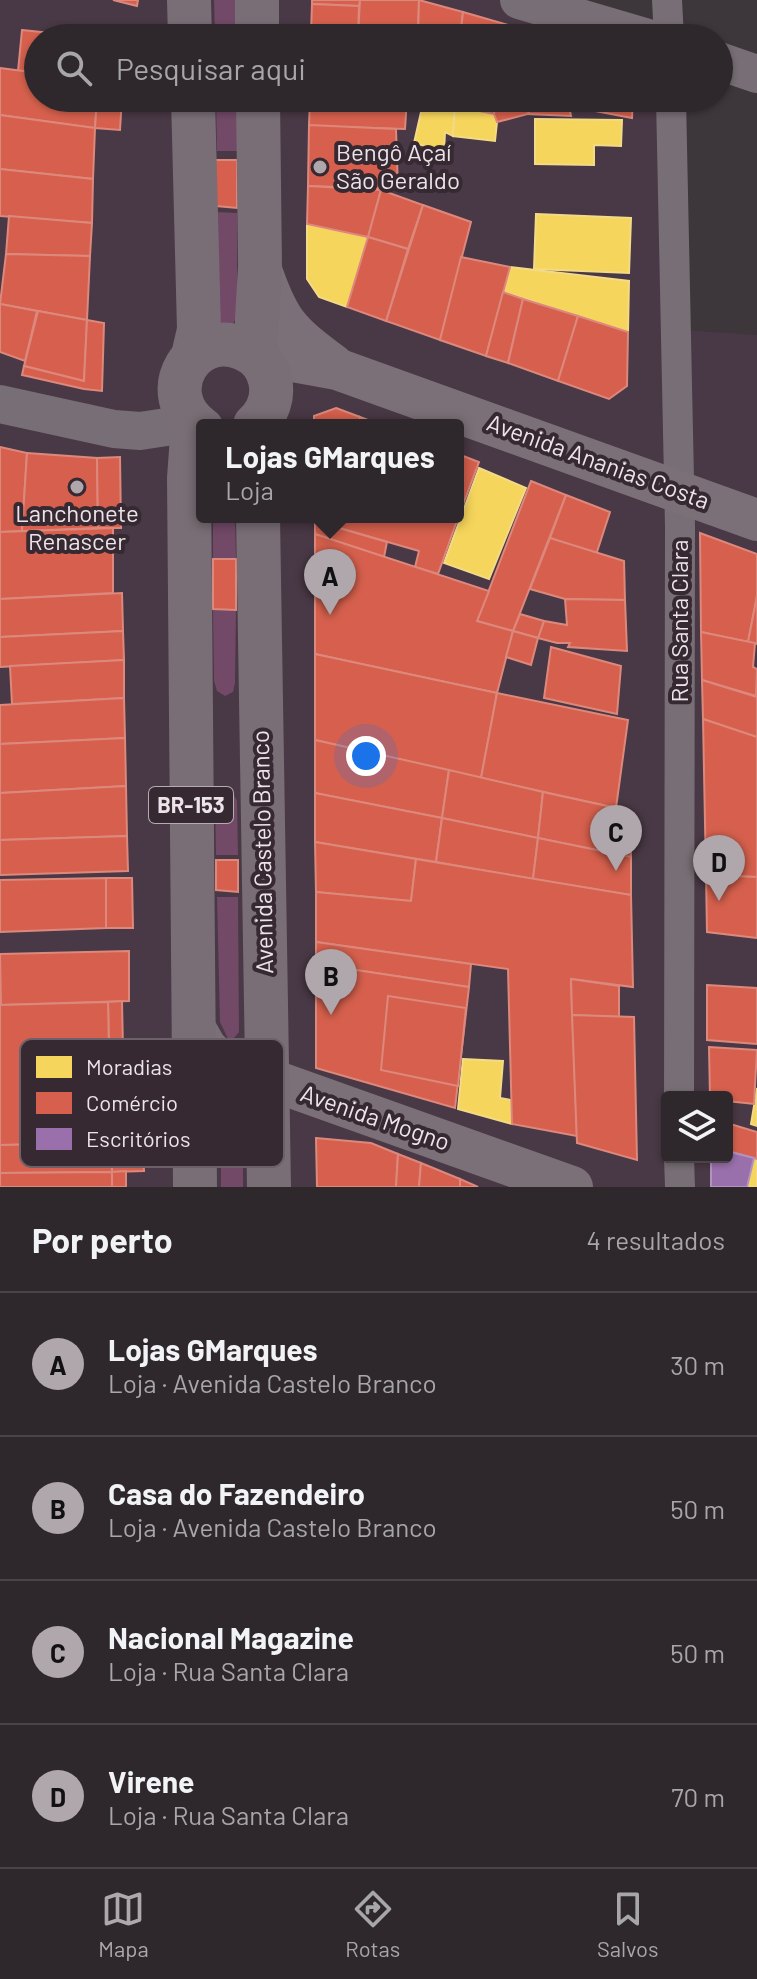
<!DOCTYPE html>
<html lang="pt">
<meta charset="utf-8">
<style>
body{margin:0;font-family:Barlow,sans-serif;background:#363034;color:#f1f3f6}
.controls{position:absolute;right:24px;bottom:24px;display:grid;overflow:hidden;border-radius:8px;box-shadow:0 2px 6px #0004}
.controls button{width:72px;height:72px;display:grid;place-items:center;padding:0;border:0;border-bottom:2px solid #494448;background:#2e282c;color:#f1f3f6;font:40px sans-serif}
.you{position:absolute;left:366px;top:756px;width:28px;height:28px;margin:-20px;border:6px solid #fff;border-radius:50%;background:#1a73e8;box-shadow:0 0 0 12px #1a73e833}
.badge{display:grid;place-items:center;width:52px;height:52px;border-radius:50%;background:#afa7ac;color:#111;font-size:26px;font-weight:700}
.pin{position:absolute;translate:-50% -66px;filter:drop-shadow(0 2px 4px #0008)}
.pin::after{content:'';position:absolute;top:42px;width:28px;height:24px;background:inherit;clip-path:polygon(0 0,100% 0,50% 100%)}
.popup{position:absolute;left:196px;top:419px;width:268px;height:104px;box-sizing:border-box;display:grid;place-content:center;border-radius:8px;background:#2e282c;filter:drop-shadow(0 2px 6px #0005);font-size:26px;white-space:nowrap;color:#a7a6a9}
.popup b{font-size:30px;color:#f1f3f6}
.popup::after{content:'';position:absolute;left:50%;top:100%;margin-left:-16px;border:16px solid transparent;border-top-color:#2e282c}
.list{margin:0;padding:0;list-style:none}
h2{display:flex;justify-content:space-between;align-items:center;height:104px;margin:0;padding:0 32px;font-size:34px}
h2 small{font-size:26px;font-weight:400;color:#a7a6a9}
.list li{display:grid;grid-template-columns:52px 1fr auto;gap:24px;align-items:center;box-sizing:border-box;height:144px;padding:0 32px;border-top:2px solid #494448}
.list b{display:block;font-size:30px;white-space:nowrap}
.list p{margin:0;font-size:26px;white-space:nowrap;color:#a7a6a9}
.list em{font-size:26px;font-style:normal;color:#a7a6a9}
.icon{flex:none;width:44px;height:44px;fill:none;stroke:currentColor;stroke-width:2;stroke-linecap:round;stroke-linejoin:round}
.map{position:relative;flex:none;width:757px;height:1187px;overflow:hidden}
.search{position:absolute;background:#2e282c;box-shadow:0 2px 6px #0004;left:24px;right:24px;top:24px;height:88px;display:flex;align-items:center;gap:20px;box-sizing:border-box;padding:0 28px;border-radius:44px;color:#a7a6a9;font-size:30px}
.sheet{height:680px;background:#2e282c}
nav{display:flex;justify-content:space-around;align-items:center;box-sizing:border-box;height:112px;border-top:2px solid #494448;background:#2e282c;font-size:22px;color:#a7a6a9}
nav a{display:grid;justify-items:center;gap:4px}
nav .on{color:#afa7ac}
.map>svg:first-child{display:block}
.built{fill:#493845;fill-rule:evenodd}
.green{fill:#724967}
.homes{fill:#f6d55c;stroke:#f3da86;stroke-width:2}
.shops{fill:#d6604d;stroke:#dd887c;stroke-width:2}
.offices{fill:#9970ab;stroke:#b293be;stroke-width:2}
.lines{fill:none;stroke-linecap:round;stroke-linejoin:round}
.minor{stroke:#786e75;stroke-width:30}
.tertiary{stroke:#786e75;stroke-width:38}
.secondary{stroke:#7b7077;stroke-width:42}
.primary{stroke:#796d76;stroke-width:44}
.poi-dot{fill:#afa7ac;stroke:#362932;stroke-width:3}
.labels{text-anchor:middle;stroke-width:8;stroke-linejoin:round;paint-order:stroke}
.shield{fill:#362932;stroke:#b5acb2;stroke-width:2}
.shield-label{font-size:22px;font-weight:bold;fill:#ece4e9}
.poi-label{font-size:24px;fill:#ece4e9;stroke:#362932;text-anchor:start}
.street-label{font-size:24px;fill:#ece4e9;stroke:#362932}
.key{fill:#362932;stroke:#6d6169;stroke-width:2}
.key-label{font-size:22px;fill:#ece4e9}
</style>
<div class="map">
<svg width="757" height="1187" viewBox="0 0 757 1187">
<rect width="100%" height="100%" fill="#3d363b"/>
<path class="built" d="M0,0h512l130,38h-604v60h625l8,231 86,6v852h-757zM202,425h256v92h-256zM667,1097h60v60h-60z"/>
<g class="green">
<path d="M214,0h25v38h-24z"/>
<path d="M216,98h23v53h-22z"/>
<path d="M216,212l21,1v102l-4,9 -6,3 -7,-3z"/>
<path d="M213,517h22l1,42h-23z"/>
<path d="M213,609l23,1 -1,73 -2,9 -8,4 -8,-5 -3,-10z"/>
<path d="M227,793h6l4,8 1,54h-22l-1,-55 5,-5z"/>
<path d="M217,897h21l1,135 -5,6 -6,1 -8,-17z"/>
<path d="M221,1082l22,10v95h-22z"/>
</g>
<g class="homes">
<path d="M424,99l31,6 -2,31 -8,-4 -1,19 -30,-8z"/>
<path d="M455,105l39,9 3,8 -2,19 -42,-5z"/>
<path d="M535,119l87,1 -1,26 -27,-1v20l-59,-1z"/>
<path d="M536,214l95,4 -2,55 -95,-4z"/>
<path d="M307,224l61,13 -21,70 -28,-10 -12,-18z"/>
<path d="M510,267l119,14 -1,51 -124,-40z"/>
<path d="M479,468l47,20 -37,91 -45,-16z"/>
<path d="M463,1059l40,2 -3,37 11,2 1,24 -54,-15z"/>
<path d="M757,1088v38l-6,-2z"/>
<path d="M754,1158l3,1v28h-10z"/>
</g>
<g class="shops">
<path d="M113,0h25l-1,6z"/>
<path d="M312,0h48l-1,6 -47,-2z"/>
<path d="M360,0h59l-1,36h-60z"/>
<path d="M419,0l44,12 -3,26h-42z"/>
<path d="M312,4l47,2 -1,30 -47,-3z"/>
<path d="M463,12l52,15 -3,11h-52z"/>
<path d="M515,27l37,11h-40z"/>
<path d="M22,30l78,8h-62v35l-20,-2z"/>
<path d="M311,33l98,4v1h-98z"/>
<path d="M0,68l38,5v25h59l-2,30 -95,-13z"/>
<path d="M97,98h25l-2,32 -25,-2z"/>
<path d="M310,98h97l-2,31 -96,-3z"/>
<path d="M424,98h28l-1,7z"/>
<path d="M452,98h46l-4,16 -43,-9z"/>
<path d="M498,98h37l-7,16 -31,8 -3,-8z"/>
<path d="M535,98h98l-1,20 -63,-12 2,10 -43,-2z"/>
<path d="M0,115l95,13 -2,51 -93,-10z"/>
<path d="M309,125l87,4 2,60 -90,-3z"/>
<path d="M215,160h22v48l-21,-2z"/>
<path d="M0,169l93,10 -1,44 -92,-7z"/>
<path d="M308,186l73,4 -13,47 -61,-13z"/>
<path d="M381,190l42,15 -15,44 -40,-12z"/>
<path d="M423,205l48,17 -31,118 -54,-19z"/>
<path d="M9,216l83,7 -2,33 -84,-2z"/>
<path d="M368,237l40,12 -22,72 -39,-14z"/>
<path d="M6,254l84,2 -3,64 -87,-16z"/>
<path d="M461,257l49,10 -24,89 -46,-16z"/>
<path d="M503,292l20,7 -15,64 -22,-7z"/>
<path d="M523,299l55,17 -20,65 -50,-18z"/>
<path d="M0,304l37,7 -12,50 -25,-9z"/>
<path d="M38,311l49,9 -3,61 -60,-15z"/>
<path d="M578,316l50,16 -1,54 -18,13 -51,-18z"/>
<path d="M87,320l17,3 -2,68 -18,-2 -62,-14 2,-9 60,15z"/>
<path d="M336,408l24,9 -1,8h-45v-9z"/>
<path d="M360,417l21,8h-22z"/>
<path d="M0,447l27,6 -5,78 -22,1z"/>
<path d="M27,453l70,5 1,70 -76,3z"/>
<path d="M458,454l21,8 -21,56 -2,-1h2z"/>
<path d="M120,457l1,71h-23l-1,-70z"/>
<path d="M531,481l35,14 -53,136 -36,-10z"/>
<path d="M566,495l44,17 -14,43 -46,-17z"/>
<path d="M315,517h141l2,1 -20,56 -23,-7 4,-16 -104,-30z"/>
<path d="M315,521l72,21 -3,15 -69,-23z"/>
<path d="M113,528v65l-113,6v-67z"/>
<path d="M700,533l57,21v42l-9,46 -47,-10z"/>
<path d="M315,534l174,57 -12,30 36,10 -16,62 -182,-39z"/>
<path d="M550,538l74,23 1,39 -60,-1 -35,-10z"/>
<path d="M213,559h23v51l-23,-1z"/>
<path d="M122,593l1,38 -123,6v-38z"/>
<path d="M757,596v48l-9,-2z"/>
<path d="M565,599l60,1 2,51 -59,-4 2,-4h-13l-19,-5 6,-17 23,4z"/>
<path d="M520,614l24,7 -6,17 -25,-7z"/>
<path d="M123,631l1,29 -124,7v-30z"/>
<path d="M513,631l25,7 -7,27 -25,-8z"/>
<path d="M701,632l54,11 -2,24 4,2 -1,27 -54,-16z"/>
<path d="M551,647l70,19 -4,48 -73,-16z"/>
<path d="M315,654l182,39 -16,85 -166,-38z"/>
<path d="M124,660v38l-112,6 -2,-38z"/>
<path d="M702,680l55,17v40l-54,-18z"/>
<path d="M497,693l131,27 -12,88 -135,-30z"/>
<path d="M124,698l1,40 -125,6v-39z"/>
<path d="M703,719l54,18v140l-51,-2z"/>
<path d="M125,738l1,48 -126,7v-49z"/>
<path d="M315,740l134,30 -7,48 -127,-25z"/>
<path d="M449,770l94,22 -5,46 -96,-20z"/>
<path d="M126,786l1,50 -127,4v-47z"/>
<path d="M543,792l87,19 1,46 -93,-19z"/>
<path d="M315,793l127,25 -6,44 -121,-20z"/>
<path d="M442,818l96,20 -5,41 -97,-17z"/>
<path d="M127,836l1,35 -128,4v-35z"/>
<path d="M538,838l93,19v38l-98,-16z"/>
<path d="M315,842l101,17 -5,42 -95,-9z"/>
<path d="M416,859l215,36 2,92 -62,-8 6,157 -65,-12 -4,-155 -192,-27v-50l95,9z"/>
<path d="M216,860h22v32l-22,-2z"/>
<path d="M706,875l51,2v61l-50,-6z"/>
<path d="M106,878v50l-106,4v-52z"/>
<path d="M106,878h26l1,50h-27z"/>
<path d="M316,942l155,22 -2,23 -153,-23z"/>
<path d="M129,951v50l-128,4 -1,-51z"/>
<path d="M316,964l153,23 -14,121 -139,-40z"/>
<path d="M571,979l48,7v31l-47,-2z"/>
<path d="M707,985l50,3v56l-50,-4z"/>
<path d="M388,996l78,12 -8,78 -77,-16z"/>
<path d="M122,1001l1,49 -14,1 -1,-49z"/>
<path d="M108,1002l3,141 -111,2v-140z"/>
<path d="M572,1015l62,2 3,143 -60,-17z"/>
<path d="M709,1047l48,3 -3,54 -27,-3v-4h-17z"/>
<path d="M123,1050h18v29l-31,1 -1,-29z"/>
<path d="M141,1079l1,29h-31l-1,-28z"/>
<path d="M111,1108h31l1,34 -32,1z"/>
<path d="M727,1123l30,9v27l-30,-8z"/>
<path d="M316,1138l55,5 27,11 -2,33h-79z"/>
<path d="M132,1142h11l1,29 -32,1 -1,-29z"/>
<path d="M111,1143l1,29 -112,1v-28z"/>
<path d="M398,1154l23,9 -2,24h-23z"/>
<path d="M421,1163l39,16v8h-41z"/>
<path d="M126,1171v16h-14v-15z"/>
<path d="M112,1172v15h-112v-14z"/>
<path d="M460,1179l18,8h-18z"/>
</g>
<path class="offices" d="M727,1151l27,7 -7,29h-36v-30h16z"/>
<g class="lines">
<g class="minor">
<path d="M667,0l2,38"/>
<path d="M671,98l9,429 -1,570"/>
<path d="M679,1157l1,30"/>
</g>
<g class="tertiary">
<path d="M519,0l129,38"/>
<path d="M719,61l38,13"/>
<path d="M0,404l114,25 26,2 53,-8"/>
</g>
<g class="secondary">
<path d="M260,267c18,54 27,64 73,98"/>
<path d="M255,354l82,15 420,151"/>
<path d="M194,1027l12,21 15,14 351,125"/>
</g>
<g class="primary">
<path d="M189,0l1,38"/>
<path d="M257,0v38"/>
<path d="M193,98l6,232 -6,26"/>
<path d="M255,354l5,-87 -2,-169"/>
<path d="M193,423l-4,55 6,709"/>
<path d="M202,429c-50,-35 -8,-106 46,-78 12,6 19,16 22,29 4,17 -2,33 -15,45"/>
<path d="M258,517l11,670"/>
</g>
</g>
<g class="poi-dot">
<circle cx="320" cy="167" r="8"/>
<circle cx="77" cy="487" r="8"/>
</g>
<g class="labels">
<rect class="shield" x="149" y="787" width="84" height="36" rx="6"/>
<g class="shield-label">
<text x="191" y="813">BR-153</text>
</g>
<g class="poi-label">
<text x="336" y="161">Bengô Açaí<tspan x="336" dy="28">São Geraldo</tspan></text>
<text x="77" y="522" text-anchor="middle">Lanchonete<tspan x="77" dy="28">Renascer</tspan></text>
</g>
<g class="street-label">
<text transform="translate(598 462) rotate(20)" y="8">Avenida Ananias Costa</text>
<text transform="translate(680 621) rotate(-90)" y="8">Rua Santa Clara</text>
<text transform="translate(263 852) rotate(-91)" y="8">Avenida Castelo Branco</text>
<text transform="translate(375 1118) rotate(19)" y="8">Avenida Mogno</text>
</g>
</g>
<rect x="20" y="1039" width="264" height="128" rx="12" class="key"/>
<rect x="36" y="1056" width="36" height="22" fill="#f6d55c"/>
<rect x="36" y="1092" width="36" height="22" fill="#d6604d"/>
<rect x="36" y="1128" width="36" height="22" fill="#9970ab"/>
<g class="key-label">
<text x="86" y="1075">Moradias</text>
<text x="86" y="1111">Comércio</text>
<text x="86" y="1147">Escritórios</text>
</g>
</svg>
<div class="controls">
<button><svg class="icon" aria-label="layers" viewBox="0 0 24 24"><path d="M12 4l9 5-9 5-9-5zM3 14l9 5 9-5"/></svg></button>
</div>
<div class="you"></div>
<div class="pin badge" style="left:330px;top:615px">A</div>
<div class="popup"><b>Lojas GMarques</b>Loja</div>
<div class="pin badge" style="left:331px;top:1015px">B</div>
<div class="pin badge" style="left:616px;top:871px">C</div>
<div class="pin badge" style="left:719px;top:901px">D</div>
<div class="search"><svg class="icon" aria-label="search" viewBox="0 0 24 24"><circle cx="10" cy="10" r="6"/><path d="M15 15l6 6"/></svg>Pesquisar aqui</div>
</div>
<section class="sheet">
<h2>Por perto<small>4 resultados</small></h2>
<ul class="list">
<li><span class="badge">A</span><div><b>Lojas GMarques</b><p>Loja · Avenida Castelo Branco</p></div><em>30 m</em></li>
<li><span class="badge">B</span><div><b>Casa do Fazendeiro</b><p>Loja · Avenida Castelo Branco</p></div><em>50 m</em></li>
<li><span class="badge">C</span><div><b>Nacional Magazine</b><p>Loja · Rua Santa Clara</p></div><em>50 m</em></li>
<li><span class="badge">D</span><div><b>Virene</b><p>Loja · Rua Santa Clara</p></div><em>70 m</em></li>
</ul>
</section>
<nav>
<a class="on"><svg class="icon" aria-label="map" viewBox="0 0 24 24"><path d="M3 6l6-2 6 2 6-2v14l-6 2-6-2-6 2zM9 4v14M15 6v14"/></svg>Mapa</a>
<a><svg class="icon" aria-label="directions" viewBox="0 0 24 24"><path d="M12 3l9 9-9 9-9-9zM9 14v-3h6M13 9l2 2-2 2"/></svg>Rotas</a>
<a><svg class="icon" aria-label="saved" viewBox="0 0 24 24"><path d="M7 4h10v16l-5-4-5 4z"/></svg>Salvos</a>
</nav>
